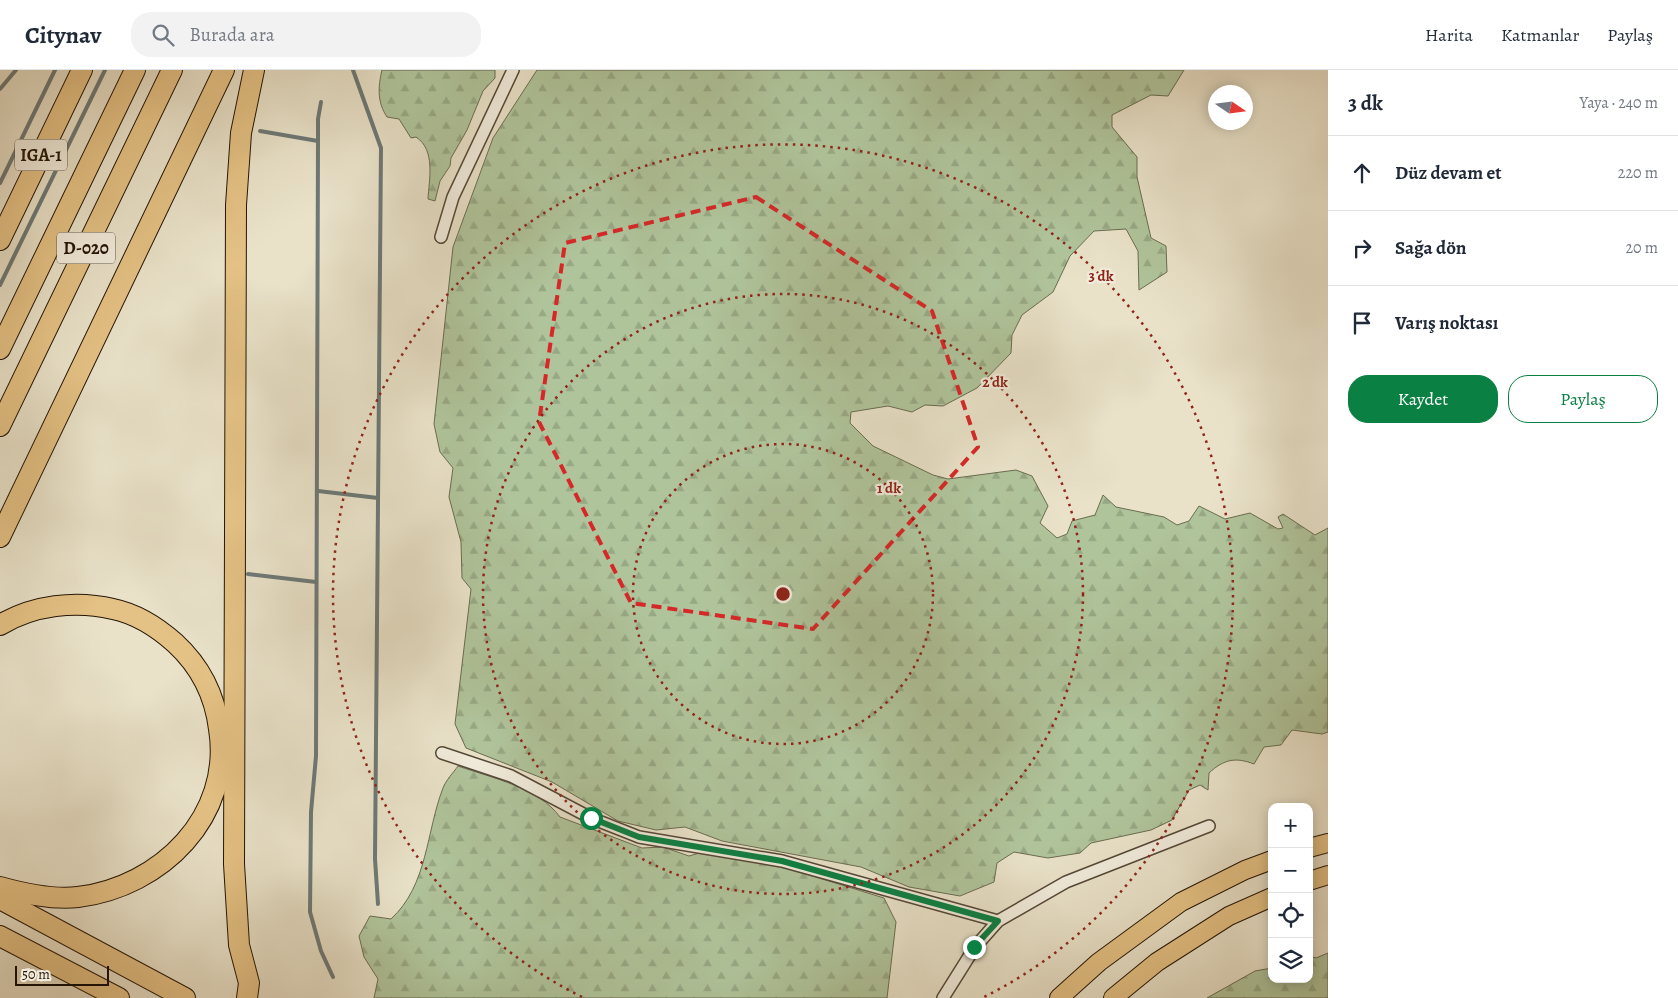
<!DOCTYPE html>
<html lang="tr">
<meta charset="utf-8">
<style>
body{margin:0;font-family:Alegreya,serif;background:#f2f2f3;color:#1f2937}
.controls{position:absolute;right:15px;bottom:15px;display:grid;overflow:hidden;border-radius:10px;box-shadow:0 2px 12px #0003}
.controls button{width:45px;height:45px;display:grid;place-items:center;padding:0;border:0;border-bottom:1px solid #e0e1e3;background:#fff;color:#1f2937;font:25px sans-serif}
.compass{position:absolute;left:1208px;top:15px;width:45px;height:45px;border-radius:50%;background:#fff;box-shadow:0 2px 12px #0003;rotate:103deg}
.scale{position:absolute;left:15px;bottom:12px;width:94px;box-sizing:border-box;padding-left:5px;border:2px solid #241506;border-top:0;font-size:14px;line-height:18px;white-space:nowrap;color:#241506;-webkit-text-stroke:4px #f1ecdc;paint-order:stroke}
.stop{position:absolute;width:15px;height:15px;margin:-11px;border:4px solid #0b8043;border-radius:50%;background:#fff}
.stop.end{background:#0b8043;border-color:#fff;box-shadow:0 1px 5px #0008}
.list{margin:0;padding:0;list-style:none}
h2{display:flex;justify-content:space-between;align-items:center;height:65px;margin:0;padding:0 20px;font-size:21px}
h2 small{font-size:16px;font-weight:400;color:#747a83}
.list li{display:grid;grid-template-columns:32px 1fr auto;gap:15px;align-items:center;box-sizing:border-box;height:75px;padding:0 20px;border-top:1px solid #e0e1e3}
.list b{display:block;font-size:19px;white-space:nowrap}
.list em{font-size:16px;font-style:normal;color:#747a83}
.actions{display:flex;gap:10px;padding:15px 20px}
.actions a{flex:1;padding:11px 0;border:1px solid #0b8043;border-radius:20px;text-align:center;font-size:18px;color:#0b8043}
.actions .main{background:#0b8043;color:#fff}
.icon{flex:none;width:28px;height:28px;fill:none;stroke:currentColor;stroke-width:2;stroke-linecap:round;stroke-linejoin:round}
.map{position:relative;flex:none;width:1328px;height:928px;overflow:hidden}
header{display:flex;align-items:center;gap:30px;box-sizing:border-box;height:70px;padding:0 25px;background:#fff;border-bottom:1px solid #e0e1e3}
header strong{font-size:24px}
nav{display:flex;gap:28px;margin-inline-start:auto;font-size:18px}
.search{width:350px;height:45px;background:#f2f2f3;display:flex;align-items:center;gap:12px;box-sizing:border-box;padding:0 18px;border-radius:20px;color:#747a83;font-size:19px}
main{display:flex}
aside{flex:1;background:#fff}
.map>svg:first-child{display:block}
.forest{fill:url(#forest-firs);stroke:#6a6c50}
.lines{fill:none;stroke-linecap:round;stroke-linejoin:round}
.stream{stroke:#6d7976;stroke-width:4}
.street-casing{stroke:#554837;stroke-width:14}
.primary-casing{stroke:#241506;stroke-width:20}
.highway-casing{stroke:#241506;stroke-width:22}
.street{stroke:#f1ecdc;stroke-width:11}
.primary{stroke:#e4c184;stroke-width:18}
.highway{stroke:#e4c184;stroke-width:20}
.route{stroke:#0b8043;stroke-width:6}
.marked{fill:none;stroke:#d62828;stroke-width:4;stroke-dasharray:10 6;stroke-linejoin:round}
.ring{fill:none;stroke:#8f2418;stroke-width:2.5;stroke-dasharray:2.5 5}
.labels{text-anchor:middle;stroke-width:4.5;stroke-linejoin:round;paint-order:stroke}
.shield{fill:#f1ecdc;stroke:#625646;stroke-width:1}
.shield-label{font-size:18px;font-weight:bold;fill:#241506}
.centre{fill:#8f2418;stroke:#f1ecdc;stroke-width:2.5}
.ring-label{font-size:15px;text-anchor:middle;font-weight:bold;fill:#8f2418;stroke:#f1ecdc;stroke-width:4.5;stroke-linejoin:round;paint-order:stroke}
</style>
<header>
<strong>Citynav</strong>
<div class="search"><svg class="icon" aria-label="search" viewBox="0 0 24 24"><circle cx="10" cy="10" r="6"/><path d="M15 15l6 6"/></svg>Burada ara</div>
<nav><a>Harita</a><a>Katmanlar</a><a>Paylaş</a></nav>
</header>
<main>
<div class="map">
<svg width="1328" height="928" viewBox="0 0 1328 928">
<defs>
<pattern id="forest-firs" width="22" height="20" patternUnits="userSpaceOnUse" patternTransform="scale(1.25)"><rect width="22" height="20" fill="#b0c49b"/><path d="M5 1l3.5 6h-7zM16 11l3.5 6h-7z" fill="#97a884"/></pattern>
</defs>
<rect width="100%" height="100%" fill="#e9e2c9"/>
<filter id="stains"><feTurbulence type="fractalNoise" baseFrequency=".004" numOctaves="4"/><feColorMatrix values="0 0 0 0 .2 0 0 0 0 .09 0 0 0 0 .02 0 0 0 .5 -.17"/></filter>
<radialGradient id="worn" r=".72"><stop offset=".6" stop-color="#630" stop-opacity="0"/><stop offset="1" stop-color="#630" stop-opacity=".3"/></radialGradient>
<g class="forest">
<path d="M382,0h113v8l-12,13 -16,39 -16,28 -1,8 -10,15 -5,20 -7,-2c1,-19 8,-49 -12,-62l-5,1 -12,-19 -12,-2c-10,-15 -9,-30 -5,-47z"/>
<path d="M537,0h647l-16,26 -17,-1 -39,20v12l25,30v20l14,61 15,8 1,26 -28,18 -1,-39 -12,-22 -32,2 -24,25 -17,36 -31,23 -10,20 -1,18 -34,35 -34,18 -18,-1 -13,7 -24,-6 -37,6 -1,11 23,23 60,29 15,4 68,-9 16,6 16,30 -8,17 17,15 10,-4 5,-13 23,-6 8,-20 13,12 48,10 13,8 12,-4 10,-15 26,13 25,-6 28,16 5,-1 -5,-11 5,-3 32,21 13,-7v204l-6,2 -30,-4 -11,15 -17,2 -10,17c-18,-7 -30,-5 -45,9l-1,17 -8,-5 -11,5 -17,30 -21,10 -60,13 -11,10 -32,5 -34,-6 -17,11 -3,19 -34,14 -51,-9 -48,-20 -139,-26 -37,-14 -29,3 -38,-9 -66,-39 -86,-34 -11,-24 16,-135 -9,-11 -1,-36 -12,-45 4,-29 -13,-16 -6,-28 19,-177 40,-109z"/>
<path d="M458,696c34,12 80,21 102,51l82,31 21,-1 26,9 14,-4 84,16 97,30 12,24 -9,76h-513l4,-19 -14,-22 -5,-21 11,-20 21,3c37,-34 35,-87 52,-131 3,-8 10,-15 15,-22z"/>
<path d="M1328,883v45h-121l48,-27 17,-3v11h37v-23l7,2z"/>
</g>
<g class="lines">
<g class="stream">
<path d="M353,0l28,78 -6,711 3,45"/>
<path d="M0,19l16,-19"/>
<path d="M260,61l58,10v-22l3,-17"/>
<path d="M318,71l-2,615 -5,56 -1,100 11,39 12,26"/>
<path d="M0,113l55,-113"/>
<path d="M0,215l105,-215"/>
<path d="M318,421l60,7"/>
<path d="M248,504l68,8"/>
</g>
<g class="street-casing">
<g id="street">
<path d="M441,167l12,-40 60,-127"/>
<path d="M442,683l69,23 80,42 48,19 143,24 216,60"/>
<path d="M943,928l32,-51 23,-26 68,-39 143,-56"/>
</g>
</g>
<g class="primary-casing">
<g id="primary">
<path d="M1309,778l19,-5"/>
<path d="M1309,811l19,-6"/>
<path d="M1059,928l40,-36 82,-60 64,-32 27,-10"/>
<path d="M1113,928l44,-36 72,-46 43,-19"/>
</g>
</g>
<g class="highway-casing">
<g id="highway">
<path d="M0,170l82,-170"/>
<path d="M0,279l135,-279"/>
<path d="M0,356l172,-356"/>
<path d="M0,467l224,-467"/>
<path d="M0,555c33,-20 76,-25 113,-16 24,5 44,18 62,34 25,23 40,53 44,86 14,87 -58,158 -141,168 -26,3 -53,-3 -78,-10"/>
<path d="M0,829l185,99"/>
<path d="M0,866l119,62"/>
<path d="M247,928l2,-15 -10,-38 -5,-81 2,-659 5,-72 13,-63"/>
</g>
</g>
<use href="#street" class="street"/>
<use href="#primary" class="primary"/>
<use href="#highway" class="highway"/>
</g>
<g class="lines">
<path class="route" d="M591,748l48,19 143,24 216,60 -24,26"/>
</g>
<path class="marked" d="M756,127l176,114 46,136 -165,182 -182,-26 -92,-181 26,-179z"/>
<g class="ring">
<circle cx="783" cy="524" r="150"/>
<circle cx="783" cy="524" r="300"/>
<path d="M582 927A450 450 0 1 1 984 927"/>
</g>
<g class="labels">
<g class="shield">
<rect x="15" y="69.5" width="52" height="31" rx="4"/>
<rect x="57" y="162.5" width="58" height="31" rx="4"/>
</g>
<g class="shield-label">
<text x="41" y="91">IGA-1</text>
<text x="86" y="184">D-020</text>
</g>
</g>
<circle cx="783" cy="524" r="8" class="centre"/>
<g class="ring-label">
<text x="1101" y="211">3 dk</text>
<text x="995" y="317">2 dk</text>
<text x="889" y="423">1 dk</text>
</g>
<rect width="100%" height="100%" filter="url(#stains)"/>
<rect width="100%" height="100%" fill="url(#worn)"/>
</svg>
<div class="controls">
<button>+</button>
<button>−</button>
<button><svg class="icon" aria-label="locate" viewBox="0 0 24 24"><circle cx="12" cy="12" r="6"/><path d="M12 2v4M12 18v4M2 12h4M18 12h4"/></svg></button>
<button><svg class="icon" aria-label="layers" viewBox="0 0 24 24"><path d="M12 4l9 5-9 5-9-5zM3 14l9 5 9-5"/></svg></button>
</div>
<svg class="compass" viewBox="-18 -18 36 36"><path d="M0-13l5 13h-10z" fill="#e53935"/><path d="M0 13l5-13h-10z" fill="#747a83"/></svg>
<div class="scale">50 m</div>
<div class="stop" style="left:591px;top:748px"></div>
<div class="stop end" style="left:974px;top:877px"></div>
</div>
<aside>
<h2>3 dk<small>Yaya · 240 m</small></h2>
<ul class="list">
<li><svg class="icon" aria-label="ahead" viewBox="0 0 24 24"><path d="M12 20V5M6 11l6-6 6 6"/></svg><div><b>Düz devam et</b></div><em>220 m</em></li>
<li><svg class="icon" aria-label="right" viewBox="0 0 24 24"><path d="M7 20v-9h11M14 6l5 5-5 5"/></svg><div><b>Sağa dön</b></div><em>20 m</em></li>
<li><svg class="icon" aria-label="arrive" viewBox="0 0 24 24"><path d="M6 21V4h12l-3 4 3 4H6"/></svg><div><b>Varış noktası</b></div></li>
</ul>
<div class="actions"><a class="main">Kaydet</a><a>Paylaş</a></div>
</aside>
</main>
